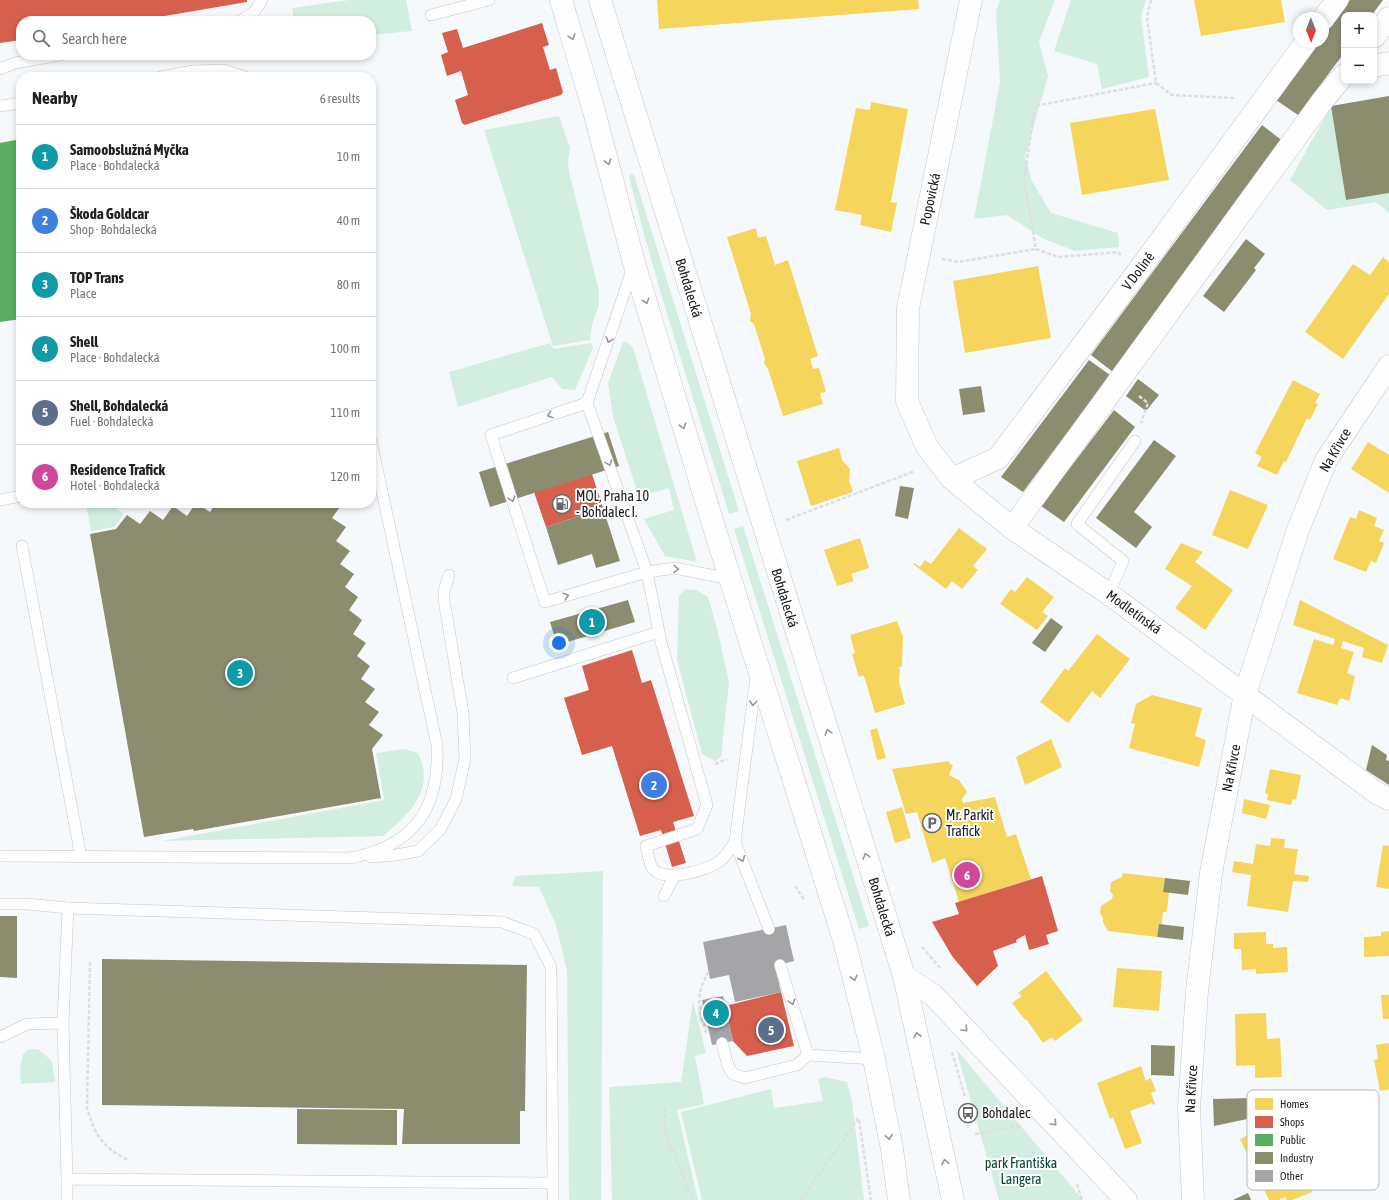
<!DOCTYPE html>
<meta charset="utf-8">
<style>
body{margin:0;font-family:"Asap Condensed",sans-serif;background:#f2f2f2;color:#202124}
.controls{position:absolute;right:12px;top:12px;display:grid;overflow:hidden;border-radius:8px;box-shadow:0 2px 6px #0003}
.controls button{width:36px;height:36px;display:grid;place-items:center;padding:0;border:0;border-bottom:1px solid #e0e0e0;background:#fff;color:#202124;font:20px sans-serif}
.compass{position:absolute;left:1293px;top:12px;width:36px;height:36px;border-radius:50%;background:#fff;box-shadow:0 2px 6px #0003;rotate:179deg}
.you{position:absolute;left:559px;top:643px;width:14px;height:14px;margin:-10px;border:3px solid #fff;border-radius:50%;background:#1a73e8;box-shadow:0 0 0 6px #1a73e833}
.badge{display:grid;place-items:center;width:26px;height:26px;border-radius:50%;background:#0b8043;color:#fff;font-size:13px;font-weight:700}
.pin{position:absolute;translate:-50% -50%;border:2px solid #fff;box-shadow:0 1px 4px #0006}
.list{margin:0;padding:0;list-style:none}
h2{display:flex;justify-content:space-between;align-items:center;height:52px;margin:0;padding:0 16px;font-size:17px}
h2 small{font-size:13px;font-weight:400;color:#757577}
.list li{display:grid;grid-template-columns:26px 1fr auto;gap:12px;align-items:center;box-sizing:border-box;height:64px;padding:0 16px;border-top:1px solid #e0e0e0}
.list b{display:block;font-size:15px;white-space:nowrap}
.list p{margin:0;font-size:13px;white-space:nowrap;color:#757577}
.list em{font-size:13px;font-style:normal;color:#757577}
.icon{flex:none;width:22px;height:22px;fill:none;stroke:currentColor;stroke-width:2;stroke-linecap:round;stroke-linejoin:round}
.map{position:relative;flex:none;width:1389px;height:1200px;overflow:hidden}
.search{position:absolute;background:#fff;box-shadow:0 2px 6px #0003;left:16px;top:16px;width:360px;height:44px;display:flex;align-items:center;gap:10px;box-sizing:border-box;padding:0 14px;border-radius:16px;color:#757577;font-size:15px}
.panel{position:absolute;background:#fff;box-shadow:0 2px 6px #0003;left:16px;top:72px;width:360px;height:436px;border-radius:16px}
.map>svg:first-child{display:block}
.green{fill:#d2eee1}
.homes{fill:#f6d55c}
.shops{fill:#d6604d}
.public{fill:#5aae61}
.industry{fill:#8c8c6e}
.building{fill:#a5a5a8}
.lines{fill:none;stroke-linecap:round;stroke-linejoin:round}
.service-casing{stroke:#c4c6c8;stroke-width:12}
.minor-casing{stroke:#c4c6c8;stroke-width:23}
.secondary-casing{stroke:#c4c6c8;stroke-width:23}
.path{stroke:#dddedf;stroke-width:2.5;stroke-dasharray:4 2;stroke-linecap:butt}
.service{stroke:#fefeff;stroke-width:11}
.minor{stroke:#fefeff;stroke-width:22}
.secondary{stroke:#fefeff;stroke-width:22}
.oneway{stroke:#979799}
.labels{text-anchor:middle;stroke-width:4;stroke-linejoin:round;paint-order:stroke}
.street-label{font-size:14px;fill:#191a1c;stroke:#fff}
.poi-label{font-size:14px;fill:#191a1c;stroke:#fff;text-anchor:start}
.park-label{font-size:14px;fill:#02472e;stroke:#fff}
.key{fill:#fff;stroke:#bababb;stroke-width:1}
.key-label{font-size:11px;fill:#191a1c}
</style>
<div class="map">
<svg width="1389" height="1200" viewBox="0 0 1389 1200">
<rect width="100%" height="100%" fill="#f6f9fc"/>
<g class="green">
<path d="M349,0h57l6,31 -41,4v-14h-77l-2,-13z"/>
<path d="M1000,0h55l-16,42 9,34 -23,81 7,24 19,32 67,20 1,14 -44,4 -31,-12 -37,-24 -33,4 26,-137 -4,-71z"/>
<path d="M1071,0h75l-5,16 8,61 -47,12 -5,-25 -43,-13z"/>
<path d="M1331,106l15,94 43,-7v20l-13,-11 -49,8 -37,-30z"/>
<path d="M559,116l11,32 -2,13 1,11 30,119v14l-7,20 -2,15 -37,6 -69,-216z"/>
<path d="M631,174l3,1 105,336 -10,3c-34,-112 -72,-224 -100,-338z"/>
<path d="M623,342h4l6,6 64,214 -32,-6 -21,-37 30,-9 -5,-22 -30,9 -26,-80 -5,-34z"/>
<path d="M550,343l4,6 37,-6 2,5 -18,42 -13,-1 -10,-12 -94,30 -9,-35z"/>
<path d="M86,503h22l16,11 -10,13 -23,4z"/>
<path d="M743,526l126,400 -10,3 -125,-400z"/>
<path d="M685,589l11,1 12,7 10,35 11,51 -8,74 -6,4 -13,-7 -25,-94 2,-64z"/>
<path d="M404,749l14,4c18,37 -9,61 -35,83l-221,5 222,-41 -8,-47z"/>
<path d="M603,871l-2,329h-32l-2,-229 -11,-46 -17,-38 -27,-1 4,-10z"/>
<path d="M693,1001l13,52 -11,3 9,48 -27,6 21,90h-86l-3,-113 72,-5z"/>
<path d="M29,1049h9l14,12 3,21 -34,2 -1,-16 3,-14z"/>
<path d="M956,1049l127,151h-84z"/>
<path d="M825,1077l22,5 5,19 12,99h-162l-21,-88 90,-23 3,19 49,-7 -5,-22z"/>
</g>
<g class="homes">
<path d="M657,0h261l1,9 -260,20z"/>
<path d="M1194,0h87l4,22 -84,14z"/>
<path d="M871,102l37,7 -17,93 6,1 -6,29 -31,-7 2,-10 -27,-5 21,-102 14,2z"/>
<path d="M1155,109l14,71 -87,15 -12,-72z"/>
<path d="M756,228l2,10 8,-2 9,29 13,-5 30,96 -8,3 3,10 6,-1 7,24 -6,1 3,11 -40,12 -15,-47 -4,-6 1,-4 -11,-35 -4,-3 1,-7 -24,-77z"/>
<path d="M1383,257l6,5v32l-46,65 -38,-27 48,-68 17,11z"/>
<path d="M1038,266l13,72 -86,15 -12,-72z"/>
<path d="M1293,380l27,14 -5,9 3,1 -8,16 -3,-2 -21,44 -2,-1 -7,14 -20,-9 5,-9 -7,-4z"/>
<path d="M1368,442l21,13v38l-38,-24z"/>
<path d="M839,448l3,12 8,9 -1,12 4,11 -42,14 -14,-45z"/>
<path d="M1230,490l38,15 -20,44 -36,-14z"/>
<path d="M1359,510l18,8 -3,8 10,4 -5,11 5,2 -8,20 -5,-2 -5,11 -33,-13 17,-42 6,2z"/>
<path d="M959,528l28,21 -14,17 5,4 -16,19 -10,-8 -6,8 -33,-25 1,-1 6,4 5,-7 6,4z"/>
<path d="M860,538l9,30 -18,6 3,7 -17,5 -13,-36z"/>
<path d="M1181,543l22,9 -8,10 38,28 -28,40 -30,-22 17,-22 -27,-17z"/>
<path d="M1027,577l27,20 -12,15 6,4 -11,14 -37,-26 11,-15 4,3z"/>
<path d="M1300,600l88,45 -6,18 -20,-6 2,-9 -21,-7 -2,7 13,4 -7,21 8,3 -6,25 -9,-3 -3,7 -40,-12 17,-54 19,6 2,-6 -42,-14z"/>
<path d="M897,621l6,16 -1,29 -6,3 4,-1 -1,14 6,22 -30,9 -10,-34 -2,-4 -4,2 -7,-23 3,-1 -5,-18z"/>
<path d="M1097,634l33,25 -30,39 -8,-7 -24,32 -28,-21 25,-34 3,3z"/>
<path d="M1152,695l50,13 -7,28 11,4 -7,27 -70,-19 6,-24 -4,-1 5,-19z"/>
<path d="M877,728l9,30 -9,2 -7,-30z"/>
<path d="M1051,739l11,28 -37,18 -9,-28z"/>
<path d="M949,761l1,3 3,1 -4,10 10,5 8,12 -5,7 1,4 32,-6 12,40 9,-3 15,45 -72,23 -14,-44 -13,5 -15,-51 -11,2 -14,-45z"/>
<path d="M1270,769l31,6 -5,25 -3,-1 -2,6 -24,-5 1,-6 -3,-1z"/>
<path d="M1244,799l26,6 -4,14 -24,-6z"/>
<path d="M902,807l9,31 -16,5 -9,-31z"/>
<path d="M1271,838l14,1 -1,9 14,1 -4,25 15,2 -1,6 -15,-1 -5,31 -41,-6 4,-31 -19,-3 2,-11 19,3 3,-20 14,2z"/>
<path d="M1383,845l6,1v43l-13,-2z"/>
<path d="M1123,873l42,5 -2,14h6l-2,18 -1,2h-3l-1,12h-3l-2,13 -49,-6 -5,-9v-4l-3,-5 1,-7 11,-7 1,-4 -3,-4 1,-9 11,-5z"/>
<path d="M1389,931v25l-25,1v-20l17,-1v-4z"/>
<path d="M1266,932v12h7v4l14,-1 1,25 -32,2v-5l-14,1 -1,-21h-7v-16z"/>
<path d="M1117,968l45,3 -3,40 -46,-4z"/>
<path d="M1046,971l37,49 -28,21 -3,-4 -9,6 -17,-24 -1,1 -13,-17 10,-7 -4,-3z"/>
<path d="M1381,995h8v24h-6z"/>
<path d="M1266,1013l1,26 13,-1 2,39 -27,1v-13l-19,1 -1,-52z"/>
<path d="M1389,1043v46l-9,2 -6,-31 4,-1 -2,-14z"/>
<path d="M1141,1066l5,15 5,-3 5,13 -5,2 4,11 -2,1 -1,-2 -22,8 12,32 -17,6 -12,-32 -3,2 -13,-36z"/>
<path d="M1265,1120l28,61 12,-5 7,16 -20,8h-5l-2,-3 -6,3h-10l-29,-61 16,-8 -3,-5z"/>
</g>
<g class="shops">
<path d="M0,0h247v2l-112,19h-114v19l-21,3z"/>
<path d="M542,23l7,22 -6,2 7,23 6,-2 7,24 -2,3 -81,25 -15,5 -3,-2 -7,-23 13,-5 -7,-24 -14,5 -6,-21 7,-3 -6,-19 15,-4 6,19z"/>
<path d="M592,474l11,34 -57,19 -12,-35z"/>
<path d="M632,650l10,33 9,-3 43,136 -21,6 13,41 -14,4 -11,-37 -21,6 -28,-90 -30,9 -18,-57 25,-8 -7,-24z"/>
<path d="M1042,876l16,55 -12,4 3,9 -20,6 -4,-15 -9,5 1,2 -24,9 5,15 -21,20 -25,-30 -20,-34 27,-8 -4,-11z"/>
<path d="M781,992l13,54 -47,10 -14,-15 -8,-35z"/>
</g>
<path class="public" d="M21,139v180l-21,3v-179z"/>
<g class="industry">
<path d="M1350,0h33l-11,15h-28v38l-46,62 -22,-15 43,-58h4v-6z"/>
<path d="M1389,96v97l-43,7 -15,-94z"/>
<path d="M1262,125l22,17 -171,230 -22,-17z"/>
<path d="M1246,239l19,15 -11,14 2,2 -32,42 -21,-16z"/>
<path d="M1089,360l21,15 -87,117 -22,-15z"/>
<path d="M1138,379l21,16 -13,16 -20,-15z"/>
<path d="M981,386l4,26 -22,3 -4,-26z"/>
<path d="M1114,410l21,17 -71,95 -23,-16z"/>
<path d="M608,432l11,34 -129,41 -11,-35z"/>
<path d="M1154,440l22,16 -42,56 18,15 -16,21 -40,-30z"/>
<path d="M900,486l14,2 -6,31 -13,-3z"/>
<path d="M196,503l14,9 6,-9h10l7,5 3,-5 106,1 -10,14 14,9 -10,14 14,10 -10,13 14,10 -9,13 13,10 -9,13 13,10 -9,14 13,9 -9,13 13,10 -9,13 14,10 -10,13 14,10 -10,13 14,10 -11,14 9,49 -187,33 -1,-2 -49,8 -54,-303 26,-5 11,-14 13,9 10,-13 13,9 10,-14 14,10z"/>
<path d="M603,508l17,53 -24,7 -4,-14 -34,11 -12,-38z"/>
<path d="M628,600l7,22 -78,23 -7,-23z"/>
<path d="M1051,618l12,9 -18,25 -13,-9z"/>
<path d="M1372,745l15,10 -1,5 3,1v24l-23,-15z"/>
<path d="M1165,878l25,3 -2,14 -25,-3z"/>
<path d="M0,916h17v62l-17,-1z"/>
<path d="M1159,924l25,3 -1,13 -26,-3z"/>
<path d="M102,959l425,6 -2,146h-5v33h-118l2,-35 -302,-4z"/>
<path d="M1151,1045l24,1 -1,30 -23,-1z"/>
<path d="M1251,1098l1,20 -38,8 -1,-27z"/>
<path d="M297,1109l100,1v35l-100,-1z"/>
<path d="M1248,1193l3,7h-18z"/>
</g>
<g class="building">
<path d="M786,925l8,36 -19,5 6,26 -46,10 -6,-27 -19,4 -7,-37z"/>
<path d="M723,996l10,45 -21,4 -10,-45z"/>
</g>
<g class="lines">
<g class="service-casing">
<g id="service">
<path d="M431,15l58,-15"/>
<path d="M240,21l15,-10 7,-11"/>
<path d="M0,69l15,-6 45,-8"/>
<path d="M161,77l32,-6 30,-1 23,7"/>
<path d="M0,106l21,-3"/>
<path d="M633,267l-46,136 60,169 28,-4 55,11"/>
<path d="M587,403l-96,32 54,167 102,-30 14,70 46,163 -10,24 -51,17c2,7 3,18 7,23 11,14 59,1 69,-10 5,-4 9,-12 13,-17"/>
<path d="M0,500l21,-4"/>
<path d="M22,546l59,311"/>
<path d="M1109,594l14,-33 -46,-37 58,-83"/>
<path d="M756,677l-21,165 34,87"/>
<path d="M513,678l146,-46"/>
<path d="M0,856l350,2c64,-12 90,-49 87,-113l-66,-304"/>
<path d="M371,857l25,-2 22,-4 22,-21 16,-31 9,-40 -2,-46 -19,-113v-9l5,-16"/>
<path d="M664,896l11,-21"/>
<path d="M0,904h27l41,4"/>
<path d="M780,965l28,90 66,4"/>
<path d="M0,1037l27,-13 36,-1"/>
<path d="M722,1043l6,23 5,8 12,4 52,-13 11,-10"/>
<path d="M67,1179l-4,-156 5,-115 434,14 32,12 17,33 2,216"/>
<path d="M67,1200v-21l486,4v17"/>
</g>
</g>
<g class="minor-casing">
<g id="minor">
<path d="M971,0l-63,308 -1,93 20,46 25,32 60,49 97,66 269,200 11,5"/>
<path d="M1323,19l14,-19"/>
<path d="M1374,37l15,-19"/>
<path d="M1374,66l15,-3"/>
<path d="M952,479l46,-21 141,-188 167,-228"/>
<path d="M1012,528l311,-428 21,-25"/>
<path d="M904,976l29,19 193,205"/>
<path d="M1193,1200l-4,-92 8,-117 14,-118 34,-179 53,-164 28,-70 63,-94"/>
</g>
</g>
<g class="secondary-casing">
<g id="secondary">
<path d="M561,0l33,111 40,152 80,264 130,413 30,119 18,90 7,51"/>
<path d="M600,0l304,976 49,224"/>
</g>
</g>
<g class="path">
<path d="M1151,0l-4,17 9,66 16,12 62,3"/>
<path d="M1121,255l-3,-3 -60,5 -22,-8 -12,-69 11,-74 121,-23"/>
<path d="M942,259l16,3 78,-13"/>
<path d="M1139,396l9,7 -7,20"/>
<path d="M786,520l129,-49"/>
<path d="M715,764l12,-5"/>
<path d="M795,886l10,15"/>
<path d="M922,947l19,22"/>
<path d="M90,962l-3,146c8,27 15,39 41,52"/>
<path d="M706,1033c-7,-27 -12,-36 3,-62"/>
<path d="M952,1052l13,45"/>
<path d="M665,1108v24l28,68"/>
<path d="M859,1120l12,80"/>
<path d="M975,1134l47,-9"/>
<path d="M1077,1184l5,16"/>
<path d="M801,1200l58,-83"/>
</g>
<use href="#service" class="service"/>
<use href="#minor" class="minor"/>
<use href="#secondary" class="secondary"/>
</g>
<defs><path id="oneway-chevron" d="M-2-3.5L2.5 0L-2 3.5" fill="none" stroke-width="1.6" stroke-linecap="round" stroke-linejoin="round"/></defs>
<g class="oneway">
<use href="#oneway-chevron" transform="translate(572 37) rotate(73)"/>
<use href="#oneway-chevron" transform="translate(608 162) rotate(75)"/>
<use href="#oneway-chevron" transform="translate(646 301) rotate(73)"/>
<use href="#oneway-chevron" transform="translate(609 340) rotate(109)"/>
<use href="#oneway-chevron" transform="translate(550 415) rotate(162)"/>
<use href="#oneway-chevron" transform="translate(683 426) rotate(73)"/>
<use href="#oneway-chevron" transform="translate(609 463) rotate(70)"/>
<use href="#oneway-chevron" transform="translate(512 499) rotate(72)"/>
<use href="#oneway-chevron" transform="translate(676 569) rotate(3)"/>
<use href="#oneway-chevron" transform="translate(566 596) rotate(-17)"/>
<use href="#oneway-chevron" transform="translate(753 703) rotate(97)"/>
<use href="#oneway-chevron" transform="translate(828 732) rotate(-107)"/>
<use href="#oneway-chevron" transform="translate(866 856) rotate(-107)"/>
<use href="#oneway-chevron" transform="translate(742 859) rotate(68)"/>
<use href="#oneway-chevron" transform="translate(854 978) rotate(76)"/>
<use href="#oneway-chevron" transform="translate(792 1002) rotate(73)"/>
<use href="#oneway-chevron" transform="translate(965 1029) rotate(47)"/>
<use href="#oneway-chevron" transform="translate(917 1035) rotate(-102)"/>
<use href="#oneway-chevron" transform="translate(1054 1123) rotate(47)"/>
<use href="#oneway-chevron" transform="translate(889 1137) rotate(79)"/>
<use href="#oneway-chevron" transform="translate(945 1162) rotate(-102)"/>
</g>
<defs>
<g id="fuel-ring" transform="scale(1)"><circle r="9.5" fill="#fff" stroke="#66686a" stroke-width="1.5"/><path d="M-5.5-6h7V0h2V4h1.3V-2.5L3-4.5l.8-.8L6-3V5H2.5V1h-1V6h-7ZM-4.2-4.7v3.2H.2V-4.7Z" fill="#66686a"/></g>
<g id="parking-ring" transform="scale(1)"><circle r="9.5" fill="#fff" stroke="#66686a" stroke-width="1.5"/><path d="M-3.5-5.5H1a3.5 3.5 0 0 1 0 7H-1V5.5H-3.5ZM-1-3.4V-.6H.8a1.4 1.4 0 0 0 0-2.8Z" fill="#66686a"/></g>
<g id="bus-ring" transform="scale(1)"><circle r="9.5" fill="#fff" stroke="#66686a" stroke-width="1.5"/><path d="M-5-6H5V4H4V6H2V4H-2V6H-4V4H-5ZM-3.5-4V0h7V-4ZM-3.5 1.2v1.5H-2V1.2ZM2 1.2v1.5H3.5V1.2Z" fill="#66686a"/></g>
</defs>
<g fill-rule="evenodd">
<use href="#fuel-ring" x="562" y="504"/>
<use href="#parking-ring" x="932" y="823"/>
<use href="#bus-ring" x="968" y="1113"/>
</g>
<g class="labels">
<g class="street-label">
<text transform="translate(930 199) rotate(-78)" y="5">Popovická</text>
<text transform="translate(1138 271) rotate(-53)" y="5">V Dolině</text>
<text transform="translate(689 288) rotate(73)" y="5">Bohdalecká</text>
<text transform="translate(1335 450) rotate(-60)" y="5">Na Křivce</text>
<text transform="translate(785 598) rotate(73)" y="5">Bohdalecká</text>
<text transform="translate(1134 612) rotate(36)" y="5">Modletínská</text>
<text transform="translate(1231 768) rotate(-79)" y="5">Na Křivce</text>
<text transform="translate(882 907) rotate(73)" y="5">Bohdalecká</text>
<text transform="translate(1191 1089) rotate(-87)" y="5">Na Křivce</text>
</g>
<g class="poi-label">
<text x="576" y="501">MOL, Praha 10<tspan x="576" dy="16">- Bohdalec I.</tspan></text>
<text x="946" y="820">Mr. Parkit<tspan x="946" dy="16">Trafick</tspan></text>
<text x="982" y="1118">Bohdalec</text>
</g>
<g class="park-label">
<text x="1021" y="1168">park Františka<tspan x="1021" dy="16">Langera</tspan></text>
</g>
</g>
<rect x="1247" y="1090" width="132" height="100" rx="6" class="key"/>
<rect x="1255" y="1098" width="18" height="12" fill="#f6d55c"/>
<rect x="1255" y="1116" width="18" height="12" fill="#d6604d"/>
<rect x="1255" y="1134" width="18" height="12" fill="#5aae61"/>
<rect x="1255" y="1152" width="18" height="12" fill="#8c8c6e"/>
<rect x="1255" y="1170" width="18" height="12" fill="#a5a5a8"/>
<g class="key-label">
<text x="1280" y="1108">Homes</text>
<text x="1280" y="1126">Shops</text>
<text x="1280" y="1144">Public</text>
<text x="1280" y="1162">Industry</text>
<text x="1280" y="1180">Other</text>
</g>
</svg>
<div class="controls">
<button>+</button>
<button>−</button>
</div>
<svg class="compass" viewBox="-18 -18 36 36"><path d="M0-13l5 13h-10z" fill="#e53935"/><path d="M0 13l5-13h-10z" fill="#757577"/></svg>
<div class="you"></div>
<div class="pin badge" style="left:592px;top:622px;background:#0f9aa8">1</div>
<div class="pin badge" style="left:654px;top:785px;background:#3f7fe0">2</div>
<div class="pin badge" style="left:240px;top:673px;background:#0f9aa8">3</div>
<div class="pin badge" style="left:716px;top:1013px;background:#0f9aa8">4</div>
<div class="pin badge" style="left:771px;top:1030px;background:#5c6f8a">5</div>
<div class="pin badge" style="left:967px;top:875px;background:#d1479c">6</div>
<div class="search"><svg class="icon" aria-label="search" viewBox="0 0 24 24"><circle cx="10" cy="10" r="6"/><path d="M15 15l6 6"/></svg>Search here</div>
<section class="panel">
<h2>Nearby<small>6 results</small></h2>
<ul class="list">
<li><span class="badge" style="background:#0f9aa8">1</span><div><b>Samoobslužná Myčka</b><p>Place · Bohdalecká</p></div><em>10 m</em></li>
<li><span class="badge" style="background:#3f7fe0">2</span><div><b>Škoda Goldcar</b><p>Shop · Bohdalecká</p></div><em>40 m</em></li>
<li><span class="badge" style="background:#0f9aa8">3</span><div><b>TOP Trans</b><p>Place</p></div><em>80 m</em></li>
<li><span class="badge" style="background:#0f9aa8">4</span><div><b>Shell</b><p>Place · Bohdalecká</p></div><em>100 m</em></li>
<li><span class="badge" style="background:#5c6f8a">5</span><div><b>Shell, Bohdalecká</b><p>Fuel · Bohdalecká</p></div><em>110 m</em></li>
<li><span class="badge" style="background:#d1479c">6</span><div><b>Residence Trafick</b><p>Hotel · Bohdalecká</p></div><em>120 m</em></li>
</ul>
</section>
</div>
